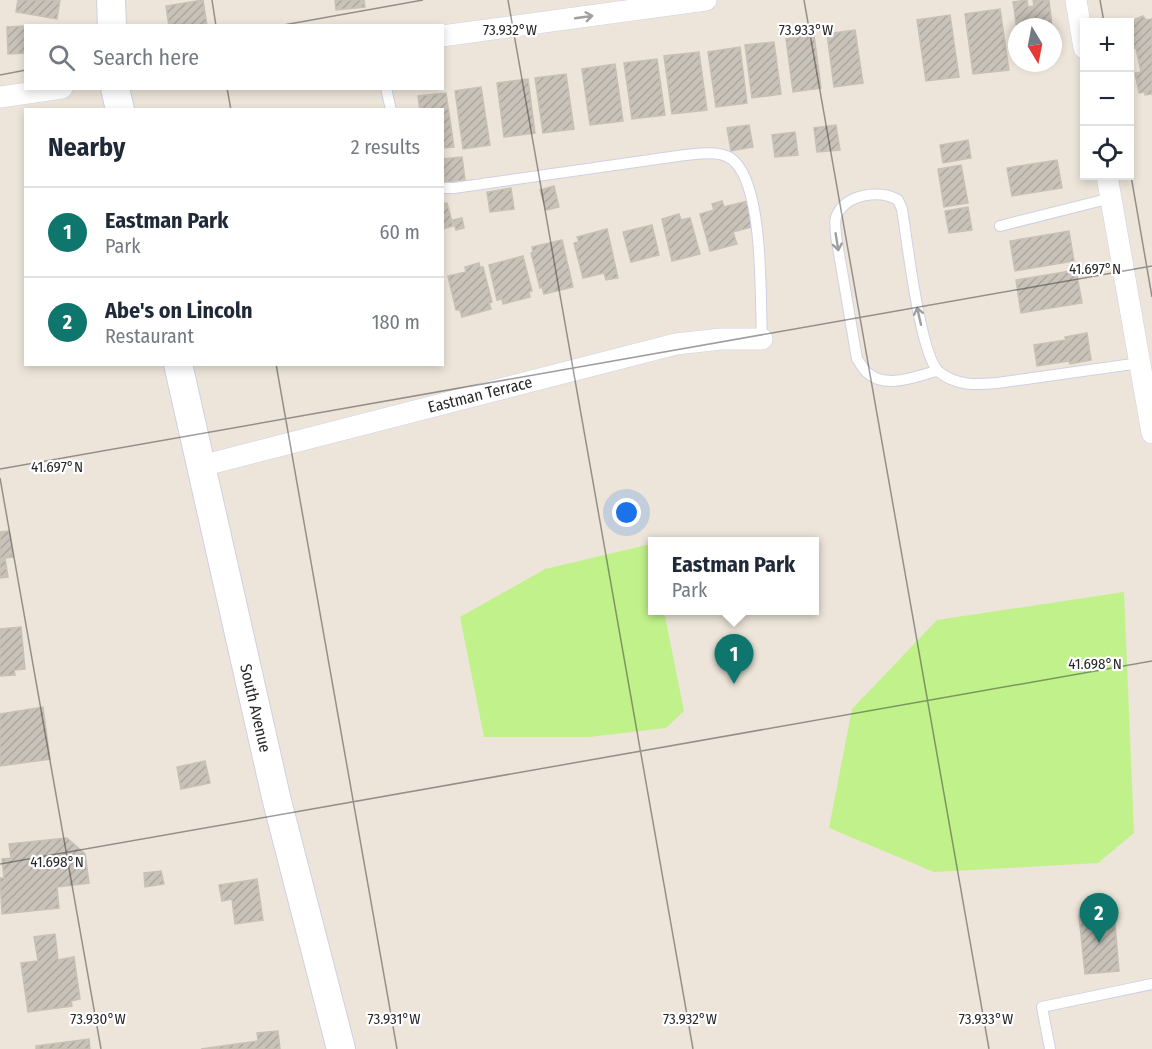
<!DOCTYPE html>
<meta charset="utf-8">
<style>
body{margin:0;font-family:"Fira Sans Condensed",sans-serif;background:#f2f2f3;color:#1f2937}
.controls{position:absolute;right:18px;top:18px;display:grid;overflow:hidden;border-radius:0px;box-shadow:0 3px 9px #0003}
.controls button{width:54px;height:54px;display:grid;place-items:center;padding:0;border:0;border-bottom:2px solid #e0e1e3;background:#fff;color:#1f2937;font:30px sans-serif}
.compass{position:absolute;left:1008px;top:18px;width:54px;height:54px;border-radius:50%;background:#fff;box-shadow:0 3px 9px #0003;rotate:170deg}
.you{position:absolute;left:627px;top:513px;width:21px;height:21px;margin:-15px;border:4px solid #fff;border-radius:50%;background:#1a73e8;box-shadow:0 0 0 9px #1a73e833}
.badge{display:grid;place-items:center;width:39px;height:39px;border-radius:50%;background:#0f766e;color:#fff;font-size:20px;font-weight:700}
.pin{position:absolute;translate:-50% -50px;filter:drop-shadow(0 2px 3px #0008)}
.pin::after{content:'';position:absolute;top:32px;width:21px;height:18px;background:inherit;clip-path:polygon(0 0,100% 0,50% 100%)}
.popup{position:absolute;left:648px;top:537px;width:171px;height:78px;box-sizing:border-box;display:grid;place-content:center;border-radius:0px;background:#fff;filter:drop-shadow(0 2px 4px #0005);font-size:20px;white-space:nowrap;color:#747a83}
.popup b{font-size:22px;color:#1f2937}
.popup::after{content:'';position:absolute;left:50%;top:100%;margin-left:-12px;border:12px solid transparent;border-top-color:#fff}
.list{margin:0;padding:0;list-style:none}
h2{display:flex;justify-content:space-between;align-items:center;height:78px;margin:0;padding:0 24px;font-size:26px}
h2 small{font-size:20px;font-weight:400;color:#747a83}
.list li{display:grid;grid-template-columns:39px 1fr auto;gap:18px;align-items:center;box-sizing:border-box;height:90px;padding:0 24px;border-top:2px solid #e0e1e3}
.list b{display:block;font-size:22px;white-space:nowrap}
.list p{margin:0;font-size:20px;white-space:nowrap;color:#747a83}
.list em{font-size:20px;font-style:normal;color:#747a83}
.icon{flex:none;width:33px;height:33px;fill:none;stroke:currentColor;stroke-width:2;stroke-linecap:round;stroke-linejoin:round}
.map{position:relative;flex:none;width:1152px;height:1049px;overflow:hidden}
.search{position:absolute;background:#fff;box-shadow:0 3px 9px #0003;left:24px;top:24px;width:420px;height:66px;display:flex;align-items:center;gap:15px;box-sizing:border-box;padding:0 21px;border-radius:0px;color:#747a83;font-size:22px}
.panel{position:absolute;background:#fff;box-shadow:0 3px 9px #0003;left:24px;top:108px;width:420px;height:258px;border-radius:0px}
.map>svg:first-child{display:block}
.pitch{fill:#c1f18b}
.building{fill:url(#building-hatch);stroke:#c8c1b3;stroke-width:1.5}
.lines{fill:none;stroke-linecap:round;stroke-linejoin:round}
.lane-casing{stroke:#ced1e4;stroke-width:12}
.street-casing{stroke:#ced1e4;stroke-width:22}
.secondary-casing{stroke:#ced1e4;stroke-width:30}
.lane{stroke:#fff;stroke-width:10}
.street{stroke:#fff;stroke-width:21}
.secondary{stroke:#fff;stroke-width:28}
.oneway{stroke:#9f9f9f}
.ticks{fill:none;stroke:#292929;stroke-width:1.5;stroke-opacity:0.45}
.labels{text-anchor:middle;stroke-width:4.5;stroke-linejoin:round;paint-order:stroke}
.street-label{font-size:16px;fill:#292929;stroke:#fff}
.ticks-label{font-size:15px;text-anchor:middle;fill:#292929;stroke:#fff;stroke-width:4.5;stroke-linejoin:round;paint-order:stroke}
</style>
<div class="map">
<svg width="1152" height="1049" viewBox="0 0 1152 1049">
<defs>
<pattern id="building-hatch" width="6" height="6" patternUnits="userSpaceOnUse" patternTransform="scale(1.5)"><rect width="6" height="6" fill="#c8c2b9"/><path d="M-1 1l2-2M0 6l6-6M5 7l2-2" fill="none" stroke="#aca79f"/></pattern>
</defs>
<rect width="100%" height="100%" fill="#ede5d9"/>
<g class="pitch">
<path d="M651,544l2,9v57l11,1 20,100 -18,17 -77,9h-105l-24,-120 85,-48z"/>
<path d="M1124,592l10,241 -36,30 -164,9 -105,-44 23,-119 85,-89z"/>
</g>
<g class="building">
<path d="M18,0h42l-3,19 -41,-7z"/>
<path d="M203,0l4,26h-38l-3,-20z"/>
<path d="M335,0h29l1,7 -29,3z"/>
<path d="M1027,0l1,7 6,-1 -1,-6h16l3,27h-35v2l-4,-27z"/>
<path d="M1000,9l9,61 -36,4 -8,-60z"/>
<path d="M950,15l9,62 -33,4 -9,-61z"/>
<path d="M1143,16l3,4 6,-1v75l-7,1v-3l-6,1 -4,-20 6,-1 -5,-24 -6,1 -2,-27z"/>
<path d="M26,26v27l-18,1 -1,-27z"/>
<path d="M855,30l8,53 -29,4 -7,-53z"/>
<path d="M814,35l7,53 -28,4 -7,-53z"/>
<path d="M774,42l7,52 -29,4 -7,-53z"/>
<path d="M740,47l7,56 -31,4 -8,-55z"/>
<path d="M699,52l8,58 -35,4 -8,-58z"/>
<path d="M657,59l8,56 -33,4 -8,-56z"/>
<path d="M615,64l8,57 -33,4 -8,-56z"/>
<path d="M566,74l8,55 -31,4 -8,-55z"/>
<path d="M528,79l7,54 -31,4 -7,-54z"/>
<path d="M481,87l9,58 -27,4 -8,-58z"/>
<path d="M446,93l8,54 -12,1v-38h-22l-2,-14z"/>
<path d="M749,125l4,22 -22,4 -4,-23z"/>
<path d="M836,125l4,25 -23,2 -3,-24z"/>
<path d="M795,132l3,23 -23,2 -3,-22z"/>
<path d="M968,140l3,18 -28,5 -3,-18z"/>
<path d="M462,157l3,23 -20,2 -3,-23z"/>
<path d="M1057,160l5,28 -50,8 -5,-28z"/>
<path d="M961,165l7,38 -24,4 -6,-38z"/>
<path d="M554,186l5,21 -13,3 -6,-20z"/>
<path d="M511,188l3,21 -24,3 -3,-20z"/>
<path d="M722,201l2,6 24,-6 7,25 -22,6 4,12 -27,7 -10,-37 14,-4 -2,-6z"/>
<path d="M447,203l6,23 -11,3v-25z"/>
<path d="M968,207l4,23 -23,3 -4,-22z"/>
<path d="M679,214l2,6 9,-2 10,36 -28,7 -10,-42z"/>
<path d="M462,218l2,10 -8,2 -3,-10z"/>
<path d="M652,225l7,30 -28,7 -8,-30z"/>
<path d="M607,229l11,49 -12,2 -2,-7 -21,5 -9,-35 5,-1 -2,-5z"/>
<path d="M1069,231l5,30 -59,10 -5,-30z"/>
<path d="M562,240l11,47 -29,7 -2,-7 -2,1 -9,-35 2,-1 -1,-5z"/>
<path d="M523,256l9,35 -3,1 1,5 -27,7 -1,-5 -5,1 -8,-35z"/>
<path d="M479,263l1,4h3l9,35 -3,1 2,6 -29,8 -2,-7h-4l-8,-34 18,-4 -1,-5z"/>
<path d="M1076,270l6,33 -61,10 -5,-33z"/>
<path d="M1087,333l4,27 -21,4 -1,-3 -32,5 -3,-21 32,-5 -1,-3z"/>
<path d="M9,531l4,26 -8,1 3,19 -8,1v-46z"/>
<path d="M21,627l4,42 -11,1 1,5 -15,1v-47z"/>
<path d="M43,707l7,52 -50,7v-52z"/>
<path d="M205,761l5,22 -29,6 -4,-22z"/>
<path d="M67,838l18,16 4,29 -32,4 2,21 -57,6 -2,-36h4l-2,-19 9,-1 -2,-14z"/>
<path d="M161,871l3,13 -19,3 -1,-14z"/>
<path d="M257,879l6,41 -28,4 -3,-25 -10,2 -3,-16z"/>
<path d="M1114,912l5,59 -34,3 -6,-59z"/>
<path d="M55,934l3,26 16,-3 6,42 -9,2 1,5 -44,6 -7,-49 17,-2 -4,-24z"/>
<path d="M278,1031l2,18h-79l57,-8 -1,-8z"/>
<path d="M89,1039l1,10h-54v-3z"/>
</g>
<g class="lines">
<g class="lane-casing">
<g id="lane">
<path d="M386,88l5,22"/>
<path d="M442,188h12l231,-33c15,-1 38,-6 50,7 29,30 25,135 27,177"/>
<path d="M1000,226l111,-28"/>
<path d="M937,371c-21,5 -49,18 -68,3 -5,-3 -8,-10 -12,-15l-21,-123c0,-6 -2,-14 0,-19 9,-23 43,-28 62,-17l4,9c5,30 18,147 37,163 18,14 37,13 58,11l143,-20"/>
<path d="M1050,1049l-8,-42 110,-23"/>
</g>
</g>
<g class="street-casing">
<g id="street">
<path d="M1076,0l8,48"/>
<path d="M442,36l264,-36"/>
<path d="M0,97l62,-9"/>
<path d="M1107,176l45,257"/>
<path d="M201,466l475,-122 45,-5h41"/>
</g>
</g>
<g class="secondary-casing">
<g id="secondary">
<path d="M111,0l1,26"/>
<path d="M115,88l5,22"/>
<path d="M178,364l98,433 65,252"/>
</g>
</g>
<use href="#lane" class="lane"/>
<use href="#street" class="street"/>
<use href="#secondary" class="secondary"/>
</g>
<defs><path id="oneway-shaft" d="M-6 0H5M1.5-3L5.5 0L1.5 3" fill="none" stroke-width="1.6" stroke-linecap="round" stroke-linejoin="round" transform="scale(1.5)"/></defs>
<g class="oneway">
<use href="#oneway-shaft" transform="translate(584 17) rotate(-8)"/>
<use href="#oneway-shaft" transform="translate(837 242) rotate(81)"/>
<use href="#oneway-shaft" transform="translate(919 316) rotate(-103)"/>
</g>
<path class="ticks" d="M212,0l4,26M508,0l185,1049M804,0l185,1049M1100,0l4,22M278,26l145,-26M0,75l26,-5M227,88l4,22M1130,170l22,127M276,364l121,685M0,469l1152,-203M0,478l101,571M0,864l1152,-203"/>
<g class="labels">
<g class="street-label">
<text transform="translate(480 394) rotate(-14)" y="6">Eastman Terrace</text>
<text transform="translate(256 708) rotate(77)" y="6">South Avenue</text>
</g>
</g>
<g class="ticks-label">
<text x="510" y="35">73.932°W</text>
<text x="806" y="35">73.933°W</text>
<text x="1095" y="274">41.697°N</text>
<text x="57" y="472">41.697°N</text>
<text x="1095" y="669">41.698°N</text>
<text x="57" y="867">41.698°N</text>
<text x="98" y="1024">73.930°W</text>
<text x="394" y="1024">73.931°W</text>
<text x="690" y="1024">73.932°W</text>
<text x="986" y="1024">73.933°W</text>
</g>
</svg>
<div class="controls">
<button>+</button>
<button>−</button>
<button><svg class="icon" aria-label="locate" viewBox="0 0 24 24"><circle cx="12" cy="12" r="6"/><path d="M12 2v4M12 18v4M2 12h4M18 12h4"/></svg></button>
</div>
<svg class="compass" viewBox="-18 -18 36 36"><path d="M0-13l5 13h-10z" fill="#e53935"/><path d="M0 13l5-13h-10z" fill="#747a83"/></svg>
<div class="you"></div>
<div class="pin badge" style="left:734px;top:684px">1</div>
<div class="popup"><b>Eastman Park</b>Park</div>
<div class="pin badge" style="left:1099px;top:943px">2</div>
<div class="search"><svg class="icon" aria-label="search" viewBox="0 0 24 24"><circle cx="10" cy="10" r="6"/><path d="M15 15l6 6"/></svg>Search here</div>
<section class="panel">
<h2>Nearby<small>2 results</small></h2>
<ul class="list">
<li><span class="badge">1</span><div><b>Eastman Park</b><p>Park</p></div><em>60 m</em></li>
<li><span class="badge">2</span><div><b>Abe's on Lincoln</b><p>Restaurant</p></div><em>180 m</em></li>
</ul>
</section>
</div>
